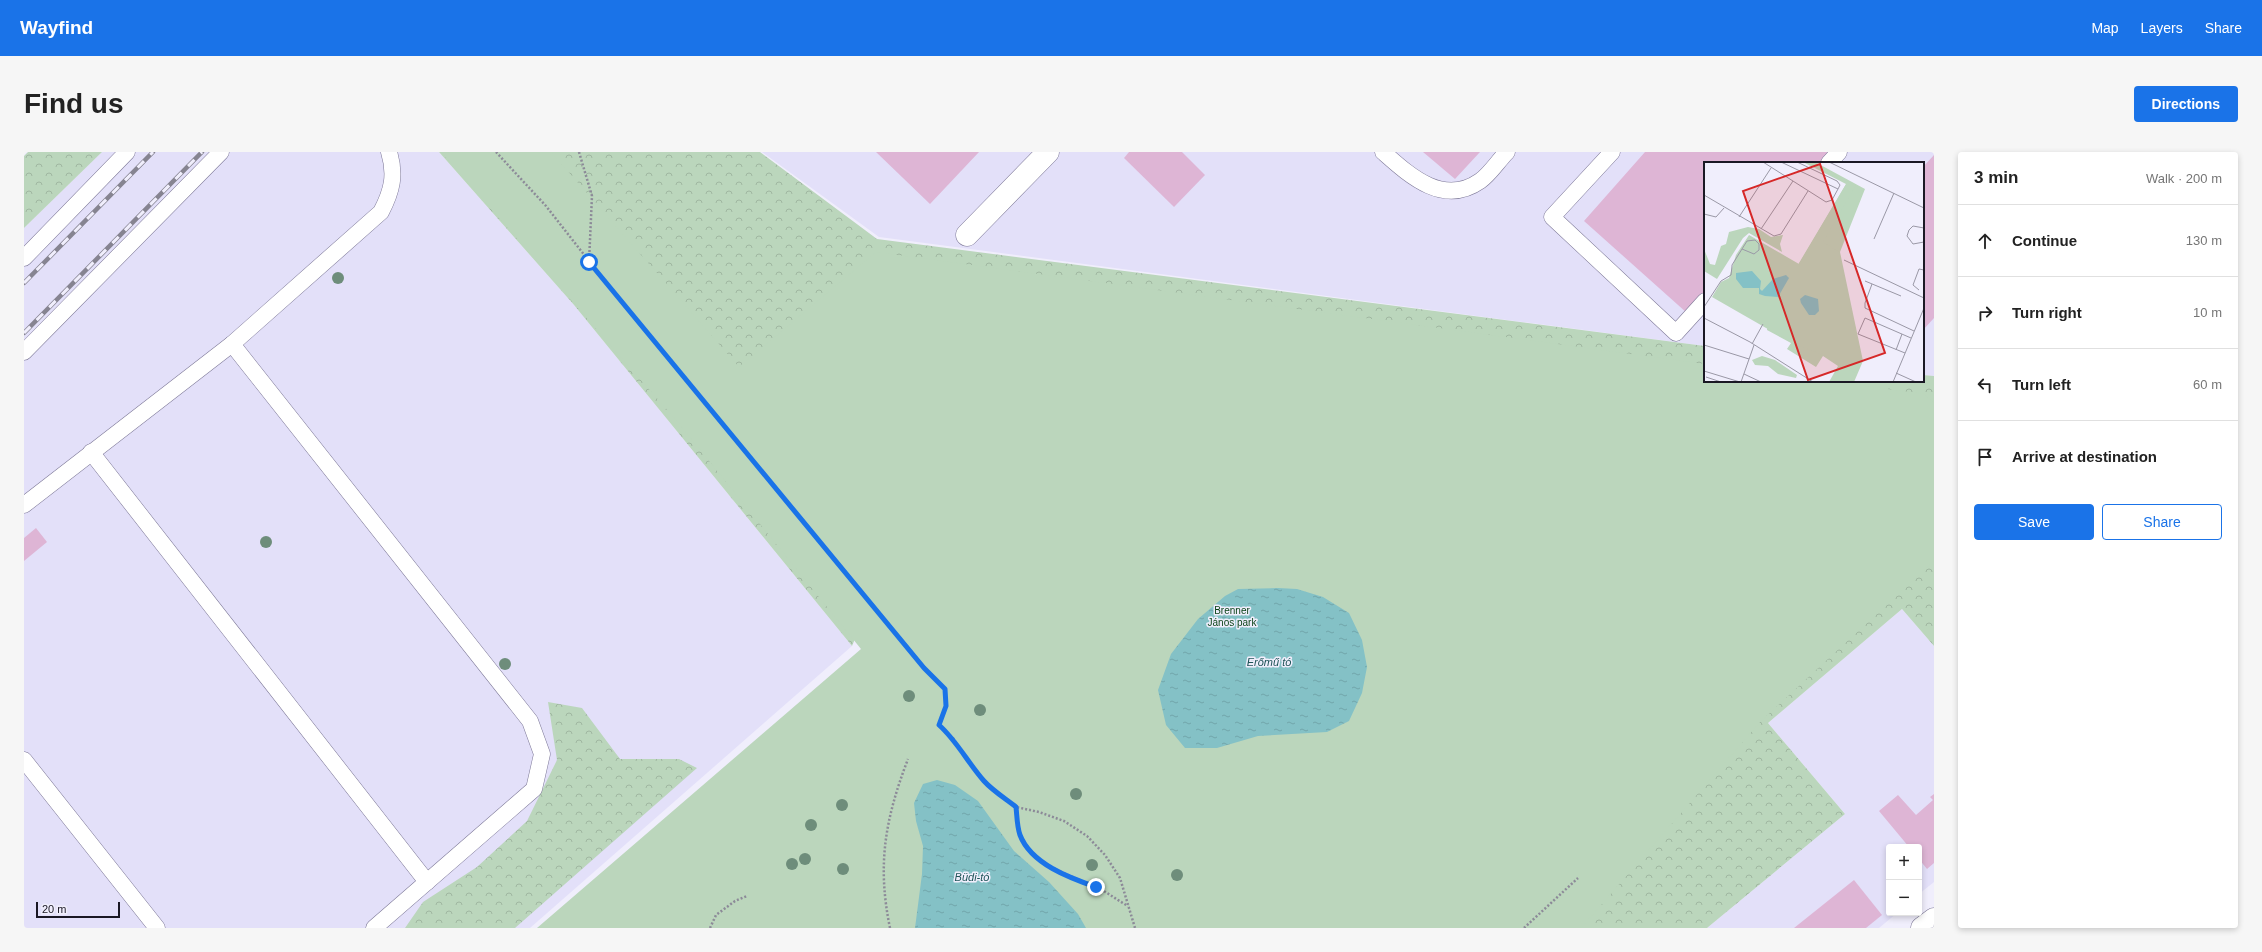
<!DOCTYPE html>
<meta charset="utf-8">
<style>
body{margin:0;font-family:Arial,sans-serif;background:#f6f6f6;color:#222}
.controls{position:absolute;right:12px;bottom:12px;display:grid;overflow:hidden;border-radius:4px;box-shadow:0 2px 6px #0003}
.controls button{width:36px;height:36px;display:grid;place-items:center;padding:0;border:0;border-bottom:1px solid #e0e0e0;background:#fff;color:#222;font:20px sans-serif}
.scale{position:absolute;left:12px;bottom:10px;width:84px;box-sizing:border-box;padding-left:4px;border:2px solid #1a1824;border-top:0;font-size:11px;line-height:14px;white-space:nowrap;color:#1a1824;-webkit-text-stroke:3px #f0eefc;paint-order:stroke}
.stop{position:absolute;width:12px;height:12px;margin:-9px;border:3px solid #1a73e8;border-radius:50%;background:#fff}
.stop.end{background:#1a73e8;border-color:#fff;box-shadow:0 1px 4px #0008}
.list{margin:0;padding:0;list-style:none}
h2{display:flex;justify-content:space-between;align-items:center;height:52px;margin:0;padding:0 16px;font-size:17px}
h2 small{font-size:13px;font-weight:400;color:#767676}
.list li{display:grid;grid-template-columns:26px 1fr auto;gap:12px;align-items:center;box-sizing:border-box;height:72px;padding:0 16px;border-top:1px solid #e0e0e0}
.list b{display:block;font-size:15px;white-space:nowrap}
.list em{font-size:13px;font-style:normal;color:#767676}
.actions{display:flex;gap:8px;padding:12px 16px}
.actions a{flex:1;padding:9px 0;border:1px solid #1a73e8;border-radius:4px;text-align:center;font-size:14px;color:#1a73e8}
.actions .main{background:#1a73e8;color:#fff}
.icon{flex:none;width:22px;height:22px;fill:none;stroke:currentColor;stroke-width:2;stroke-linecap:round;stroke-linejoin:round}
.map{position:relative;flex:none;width:1910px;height:776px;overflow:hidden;border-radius:4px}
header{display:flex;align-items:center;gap:24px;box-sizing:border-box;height:56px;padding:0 20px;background:#1a73e8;color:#fff}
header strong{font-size:19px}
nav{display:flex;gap:22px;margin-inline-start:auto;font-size:14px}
.intro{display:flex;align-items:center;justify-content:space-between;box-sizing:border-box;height:96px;padding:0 24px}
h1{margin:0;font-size:28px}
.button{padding:10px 18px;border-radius:4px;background:#1a73e8;color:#fff;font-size:14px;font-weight:700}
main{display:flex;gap:24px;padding:0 24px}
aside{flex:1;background:#fff;border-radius:4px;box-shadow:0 2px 6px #0003}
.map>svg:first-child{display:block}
.built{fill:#e3e0f9}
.forest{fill:url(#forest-crowns)}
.park{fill:#bbd6bc}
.water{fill:url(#water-ripples)}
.building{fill:#deb5d5}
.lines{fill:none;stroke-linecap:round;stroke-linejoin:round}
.lane-casing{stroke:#7e7998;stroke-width:17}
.street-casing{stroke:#7e7998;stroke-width:23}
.path{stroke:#8c8a98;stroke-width:2.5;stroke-dasharray:2 2;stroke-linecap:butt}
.lane{stroke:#fff;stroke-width:16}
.street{stroke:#fff;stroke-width:22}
.rail-casing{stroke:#868491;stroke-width:4.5}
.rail{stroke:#f0eefc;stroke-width:3;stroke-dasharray:9;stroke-linecap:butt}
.tree{fill:#6e8d7b}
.route{stroke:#1a73e8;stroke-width:5}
.labels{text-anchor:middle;stroke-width:3;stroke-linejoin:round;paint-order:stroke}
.park-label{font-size:10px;fill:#043e11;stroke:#f0eefc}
.water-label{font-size:11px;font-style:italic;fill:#1f5458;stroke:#f0eefc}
.inset-road{fill:none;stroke:#9a98a6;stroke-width:1}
.view{fill:#d62828;fill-opacity:0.15;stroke:#d62828;stroke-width:2}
.inset-edge{fill:none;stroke:#1a1824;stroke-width:2}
</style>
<header>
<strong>Wayfind</strong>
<nav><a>Map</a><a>Layers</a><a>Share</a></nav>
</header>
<div class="intro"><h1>Find us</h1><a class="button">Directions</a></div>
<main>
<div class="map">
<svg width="1910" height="776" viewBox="0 0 1910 776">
<defs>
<pattern id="forest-crowns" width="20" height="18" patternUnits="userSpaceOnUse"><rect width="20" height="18" fill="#bbd6bc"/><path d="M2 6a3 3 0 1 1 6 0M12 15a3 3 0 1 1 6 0" fill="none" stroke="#a0b7a1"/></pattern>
<pattern id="water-ripples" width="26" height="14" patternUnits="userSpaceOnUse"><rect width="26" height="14" fill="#84c1c6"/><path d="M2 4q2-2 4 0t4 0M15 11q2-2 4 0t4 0" fill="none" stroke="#71a5aa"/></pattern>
</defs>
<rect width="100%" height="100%" fill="#f0eefc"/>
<g class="built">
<path d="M78,0h337l135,153 278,341 -322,282h-506v-700z"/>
<path d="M738,0h1172v224l-11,-1v-212h-218v183l-826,-109z"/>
<path d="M1878,457l32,37v236l-15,12v-47h-30v66h8l-18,15h-172l138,-114 -77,-91z"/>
</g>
<g class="forest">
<path d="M4,0h74l-78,76v-72z"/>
<path d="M415,0h321l117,87 828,107v35h218v-6l11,1v270l-32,-37 -134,114 77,91 -138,114h-452l-398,-294 -5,12 -278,-341z"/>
<path d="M524,550l34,6 38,51h59l18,9 -182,160h-110l18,-26 54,-35 50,-46 30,-61z"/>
</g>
<path class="park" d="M417,0h110l188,215 137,-115 829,112v17h124l95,13 10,9v158l-173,160 -180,207h-1044l324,-279 -185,-229z"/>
<g class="water">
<path d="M1254,436l19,1 26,8 26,16 13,27 5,27 -5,26 -13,28 -22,11 -69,4 -41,12h-32l-19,-23 -8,-35 13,-36 27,-35 27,-23 13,-7z"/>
<path d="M913,628l18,5 23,16 36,50 35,31 29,32 8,14h-171l7,-54 1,-28 -7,-25 -2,-18 9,-19z"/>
</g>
<g class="building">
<path d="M852,0h103l-49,52z"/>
<path d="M1105,0h53l23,23 -31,32 -50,-49z"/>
<path d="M1399,0h57l-25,27z"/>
<path d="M1621,0h184l-10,11h-114v129l-18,21 -103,-92z"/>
<path d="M1910,3v163l-11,12v-163z"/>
<path d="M12,376l11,14 -23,19v-23z"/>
<path d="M1910,642v69l-7,6 -8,-10v-12h-10l-30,-36 19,-16 18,20 17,-15 -3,-3z"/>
<path d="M1830,728l28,35 -16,13h-72z"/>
</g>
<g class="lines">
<g class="lane-casing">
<g id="lane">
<path d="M1359,0c26,23 60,55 97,29 10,-7 18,-20 27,-29"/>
<path d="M1588,0l-60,65 124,116 29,-32"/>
<path d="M1805,11l10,-11"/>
<path d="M0,106l103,-106"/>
<path d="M208,192l298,377 12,33 -8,35 -160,139"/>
<path d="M0,200l197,-200"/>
<path d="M67,300l336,430"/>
<path d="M0,353l208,-161 149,-132c11,-21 15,-37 8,-60"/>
<path d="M0,608l133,168"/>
</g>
</g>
<g class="street-casing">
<g id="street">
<path d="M943,83l81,-83"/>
<path d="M1898,776l12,-9"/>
</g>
</g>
<g class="path">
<path d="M472,0l50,54 43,55"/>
<path d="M555,0l13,44 -3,66 335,405 21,22 1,17 -7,19 14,13 14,22 18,22 31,25 23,5 25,9 23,15 18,19 15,23 15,50"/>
<path d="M992,655c1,9 2,19 4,27 10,31 51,41 76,53 11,5 21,13 32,19"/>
<path d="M686,776l6,-13 19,-14 12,-5"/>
<path d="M866,776c-13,-63 -5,-109 18,-169"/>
<path d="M1500,776l54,-50"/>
</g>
<use href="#lane" class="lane"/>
<use href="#street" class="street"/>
<g class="rail-casing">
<g id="rail">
<path d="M0,131l129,-131"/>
<path d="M0,181l178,-181"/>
</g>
</g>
<use href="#rail" class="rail"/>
</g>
<g class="tree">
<circle cx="314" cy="126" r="6"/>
<circle cx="242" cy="390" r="6"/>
<circle cx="481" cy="512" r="6"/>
<circle cx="885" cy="544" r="6"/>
<circle cx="956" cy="558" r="6"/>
<circle cx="1052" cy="642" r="6"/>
<circle cx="818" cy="653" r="6"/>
<circle cx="787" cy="673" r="6"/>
<circle cx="781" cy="707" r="6"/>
<circle cx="768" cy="712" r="6"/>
<circle cx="1068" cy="713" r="6"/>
<circle cx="819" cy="717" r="6"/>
<circle cx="1153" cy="723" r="6"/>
</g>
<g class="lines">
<path class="route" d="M565,110l335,406 21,21 1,17 -7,19c18,16 29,38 45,56 9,10 22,18 32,26 1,9 1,20 4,28 11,29 50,43 76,52"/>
</g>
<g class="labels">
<g class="park-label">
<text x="1208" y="462">Brenner<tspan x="1208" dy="12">János park</tspan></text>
</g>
<g class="water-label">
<text x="1245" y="514">Erőmű tó</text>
<text x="948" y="729">Büdi-tó</text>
</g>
</g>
<g transform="translate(1680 10)">
<rect width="220" height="220" fill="#f0eefc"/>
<path d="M99,0h12l50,27 -25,63 23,109 -9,21h-25l9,-16 -15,-10 -7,11 -29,-18 4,-6 -24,-13 1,-9 31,-58 47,-79zM44,65l11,2 12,8 12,-2 -3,9 2,8 -33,-19 -6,5 -26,41 -13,-8v-22l6,15 5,1 6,-19 5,-2 3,-12zM58,194l13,4 22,15 -1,3 -18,-4 -10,-8 -13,-1 -3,-5z" fill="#bbd6bc"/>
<path d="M144,19l8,4 -33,57 16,10 22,108 -6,13 -32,-18 -31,-12 -80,-46 9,-15 8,-4 7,-23 13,-20 50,29z" fill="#bbd6bc"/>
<path d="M48,109l9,10 -1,8 2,2 11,-12 13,-4 3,3 -11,19 -13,-1 -6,-2v-6h-16l-7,-9v-6zM101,133l13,4 1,12 -4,4h-6l-8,-12 -1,-4z" fill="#84c1c6"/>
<path class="inset-road" d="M59,0l63,40 6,-2 6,-11M77,0l57,27 2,-4 -3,-4 -40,-19M125,0l95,46M0,33l70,41 7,-2 27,-43M0,52l12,3 8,-9M35,55l32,-49M220,66l-11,-2 -4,4 -2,6 6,8 11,-2M57,67l32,-48M170,77l20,-46M140,98l80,38M161,119l36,15M168,122l-7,19v5l49,23M215,128l-6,-5 6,-16 5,1M0,145l17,-26 10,-6 1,-9v-1l15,-24 8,-1 4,4v6l-5,4 -12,-5M0,156l46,24 63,40M48,182l11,-20M0,183l45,14M192,188l6,-16M201,191l-47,-19 7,-16 46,20M0,209l36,11M192,211l20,9M40,212l17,8M2,215l15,5M37,220l13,-37M189,220l31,-74"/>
<path class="view" d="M116,2l65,189 -77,27 -65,-189z"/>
<rect width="220" height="220" class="inset-edge"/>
</g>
</svg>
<div class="controls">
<button>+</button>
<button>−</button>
</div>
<div class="scale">20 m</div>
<div class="stop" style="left:565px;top:110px"></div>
<div class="stop end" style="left:1072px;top:735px"></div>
</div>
<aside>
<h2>3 min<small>Walk · 200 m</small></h2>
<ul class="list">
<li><svg class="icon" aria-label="ahead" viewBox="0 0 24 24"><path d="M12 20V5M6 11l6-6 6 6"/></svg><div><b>Continue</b></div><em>130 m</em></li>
<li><svg class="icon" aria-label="right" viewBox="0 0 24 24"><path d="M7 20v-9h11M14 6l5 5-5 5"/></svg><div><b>Turn right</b></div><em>10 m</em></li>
<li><svg class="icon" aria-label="left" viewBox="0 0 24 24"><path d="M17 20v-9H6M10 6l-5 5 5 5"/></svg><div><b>Turn left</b></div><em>60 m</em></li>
<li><svg class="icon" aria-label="arrive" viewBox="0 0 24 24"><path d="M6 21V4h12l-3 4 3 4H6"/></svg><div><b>Arrive at destination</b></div></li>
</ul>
<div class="actions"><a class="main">Save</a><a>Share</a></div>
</aside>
</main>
